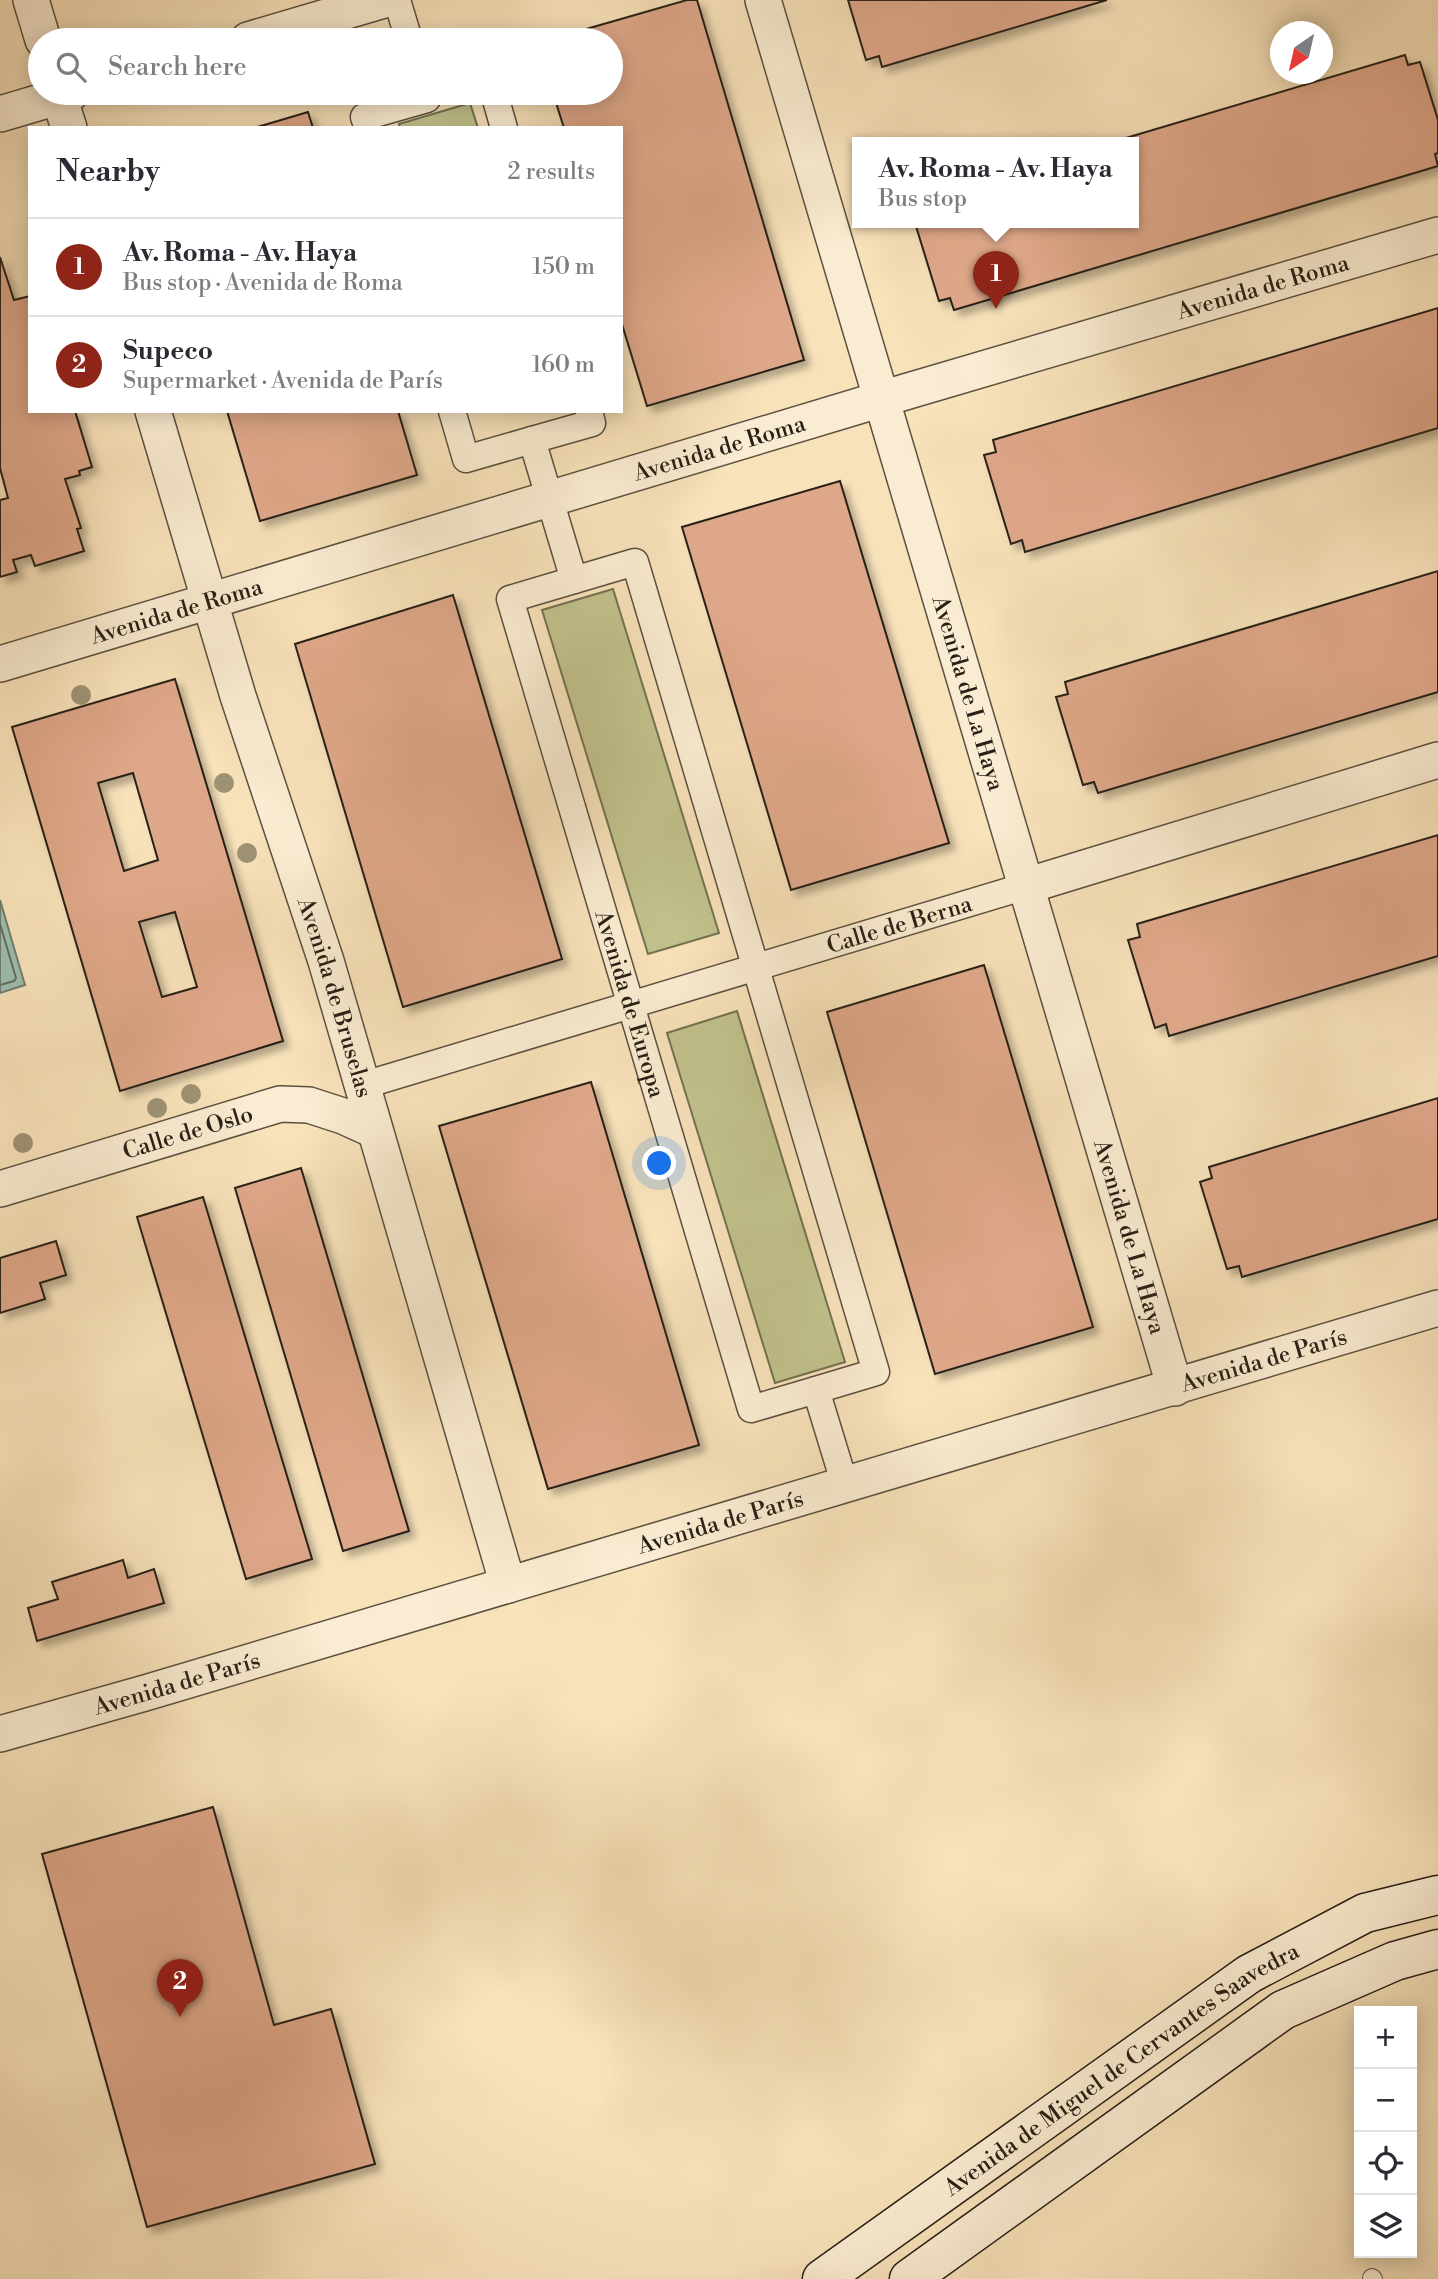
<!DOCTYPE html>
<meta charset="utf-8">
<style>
body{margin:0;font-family:"Libre Bodoni",serif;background:#f2f2f3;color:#2b2b33}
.controls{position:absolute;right:21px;bottom:21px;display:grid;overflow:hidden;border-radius:0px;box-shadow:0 4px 18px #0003}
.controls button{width:63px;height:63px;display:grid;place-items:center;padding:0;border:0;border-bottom:2px solid #e1e1e2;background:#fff;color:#2b2b33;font:35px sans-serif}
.compass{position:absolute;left:1270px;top:21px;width:63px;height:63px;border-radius:50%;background:#fff;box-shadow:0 4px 18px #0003;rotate:214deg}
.you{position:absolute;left:660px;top:1164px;width:24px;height:24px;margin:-18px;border:5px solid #fff;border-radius:50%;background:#1a73e8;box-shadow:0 0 0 10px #1a73e833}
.badge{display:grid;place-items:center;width:46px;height:46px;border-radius:50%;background:#8f2418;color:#fff;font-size:23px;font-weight:700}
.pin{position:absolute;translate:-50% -58px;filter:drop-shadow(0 2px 4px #0008)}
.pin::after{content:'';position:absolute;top:37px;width:24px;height:21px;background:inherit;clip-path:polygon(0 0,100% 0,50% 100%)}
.popup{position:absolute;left:852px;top:137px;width:287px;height:91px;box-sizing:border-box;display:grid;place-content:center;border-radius:0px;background:#fff;filter:drop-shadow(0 2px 5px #0005);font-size:23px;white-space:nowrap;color:#7c7c81}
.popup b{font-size:26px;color:#2b2b33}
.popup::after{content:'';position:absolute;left:50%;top:100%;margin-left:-14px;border:14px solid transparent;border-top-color:#fff}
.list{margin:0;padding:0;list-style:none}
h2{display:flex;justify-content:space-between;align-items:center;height:91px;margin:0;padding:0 28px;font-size:30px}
h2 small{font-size:23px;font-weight:400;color:#7c7c81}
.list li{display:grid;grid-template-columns:46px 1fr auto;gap:21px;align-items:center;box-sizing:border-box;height:98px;padding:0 28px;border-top:2px solid #e1e1e2}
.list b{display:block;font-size:26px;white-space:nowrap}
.list p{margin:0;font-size:23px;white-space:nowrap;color:#7c7c81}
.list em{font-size:23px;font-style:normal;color:#7c7c81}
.icon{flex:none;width:38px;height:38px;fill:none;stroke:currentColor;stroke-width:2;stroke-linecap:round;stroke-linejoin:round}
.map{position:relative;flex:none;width:1438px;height:2279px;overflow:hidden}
.search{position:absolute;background:#fff;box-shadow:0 4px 18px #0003;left:28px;top:28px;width:595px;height:77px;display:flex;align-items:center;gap:18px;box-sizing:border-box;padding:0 24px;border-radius:38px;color:#7c7c81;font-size:26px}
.panel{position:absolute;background:#fff;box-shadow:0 4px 18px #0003;left:28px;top:126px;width:595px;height:287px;border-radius:0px}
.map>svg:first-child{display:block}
.green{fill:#c1c28d;stroke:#747152;stroke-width:2}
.water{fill:#9dbeae;stroke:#6e7f71;stroke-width:2}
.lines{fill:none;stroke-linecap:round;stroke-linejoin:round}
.shore{stroke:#626f62;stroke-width:2}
.building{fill:#dea789;stroke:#272016;stroke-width:2;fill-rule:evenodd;filter:url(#shadow)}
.service-casing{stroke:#5b503f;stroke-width:20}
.pedestrian-casing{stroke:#5b503f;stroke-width:29}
.minor-casing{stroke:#5b503f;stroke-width:38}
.secondary-casing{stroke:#272016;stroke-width:41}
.service{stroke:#faecd2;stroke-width:18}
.pedestrian{stroke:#faecd2;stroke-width:26}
.minor{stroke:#faecd2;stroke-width:35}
.secondary{stroke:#faecd2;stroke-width:38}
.tree{fill:#9e9274}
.labels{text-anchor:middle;stroke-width:5;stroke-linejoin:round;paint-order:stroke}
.street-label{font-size:23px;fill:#272016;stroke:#faecd2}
</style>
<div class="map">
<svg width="1438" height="2279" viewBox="0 0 1438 2279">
<defs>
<filter id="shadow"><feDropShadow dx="6" dy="6" stdDeviation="3.5" flood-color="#0004"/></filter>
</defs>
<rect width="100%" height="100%" fill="#f8e2ba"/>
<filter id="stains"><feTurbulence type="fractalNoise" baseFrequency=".00286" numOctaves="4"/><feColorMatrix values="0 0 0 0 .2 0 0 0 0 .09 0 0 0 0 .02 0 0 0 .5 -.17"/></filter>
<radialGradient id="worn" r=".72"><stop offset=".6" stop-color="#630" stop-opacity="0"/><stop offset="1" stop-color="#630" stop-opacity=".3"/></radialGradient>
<g class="green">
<path d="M470,103l8,25h-78l-1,-4z"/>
<path d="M613,589l106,344 -71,21 -106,-344z"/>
<path d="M737,1011l108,351 -70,21 -108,-350z"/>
</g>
<path class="water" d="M0,900l25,85 -25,8z"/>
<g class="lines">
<path class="shore" d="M0,924l16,54 -2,3 -14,4"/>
</g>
<g class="building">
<path d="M687,0h10l107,360 -157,46 -26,-85v-193h-57l-11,-35h58v-53h-63z"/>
<path d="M848,0h259l-225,67 -3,-11 -13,4z"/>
<path d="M1405,55l3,10 12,-3 18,58v33l-3,1 3,12 -484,144 -4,-12 -11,3 -24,-78h219v-80h-25z"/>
<path d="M308,112l5,16h-59z"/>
<path d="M0,257l14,43 16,-4v115h45l17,56 -13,4 1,4 -15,4 16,49 -4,1 7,22 -49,15 -4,-11 -18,5 4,12 -17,5v-77l8,-2 -8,-30z"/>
<path d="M1438,308v120l-413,124 -3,-12 -11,4 -27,-89 12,-3 -3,-12z"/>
<path d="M227,411h171l19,64 -157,46z"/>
<path d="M840,481l109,362 -158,47 -109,-363z"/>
<path d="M1438,571v121l-340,101 -4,-11 -11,3 -27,-88 12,-3 -3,-12z"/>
<path d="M453,595l109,364 -159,48 -108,-363z"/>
<path d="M175,679l108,362 -163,50 -108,-364zM133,773l25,87 -34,11 -26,-88zM175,912l22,75 -35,10 -23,-75z"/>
<path d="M1438,835v121l-269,80 -3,-12 -11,4 -27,-88 12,-3 -3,-13z"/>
<path d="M984,965l109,362 -158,47 -108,-362z"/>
<path d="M591,1082l108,363 -151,44 -109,-363z"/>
<path d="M1438,1098v121l-196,58 -3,-11 -12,3 -27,-87 12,-4 -3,-11z"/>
<path d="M301,1168l108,363 -66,20 -108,-363z"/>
<path d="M203,1197l109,362 -66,20 -109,-362z"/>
<path d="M56,1241l10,34 -26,8 5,16 -45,14v-55z"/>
<path d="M123,1560l5,18 26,-9 10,34 -127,38 -9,-33 30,-9 -6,-17z"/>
<path d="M213,1807l61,218 57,-16 44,155 -228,63 -105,-373z"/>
</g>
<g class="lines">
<g class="service-casing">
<path id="service" d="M1372,2278l1,1"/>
</g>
<g class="pedestrian-casing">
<g id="pedestrian">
<path d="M397,0l12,40"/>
<path d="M494,93l10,35"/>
<path d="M368,128l-4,-11 63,-18 -2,-6"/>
<path id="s1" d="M452,411l14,48 66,-19 42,140 -64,19 241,810 65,-19 29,95"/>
<path d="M532,440l60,-17 -3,-12"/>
<path d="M574,580l61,-18 241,810 -60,18"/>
<path id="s2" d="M361,1086l665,-200"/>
</g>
</g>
<g class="minor-casing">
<g id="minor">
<path d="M31,0l12,40"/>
<path id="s3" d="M763,0l412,1388"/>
<path d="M248,40l136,-40"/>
<path d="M58,93l11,35"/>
<path d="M0,114l71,-21"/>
<path id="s4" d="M153,411l85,285 88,265 182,624"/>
<path id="s5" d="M0,664l905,-272 533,-157"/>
<path d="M1026,886l412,-126"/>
<path id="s6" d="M0,1189l280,-85 29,1 34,11 31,14"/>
<path id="s7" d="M0,1734l145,-41 1293,-385"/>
</g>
</g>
<g class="secondary-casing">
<g id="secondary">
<path id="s8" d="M822,2279l427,-305 116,-61 73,-18"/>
<path d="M909,2279l374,-269 112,-49 43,-12"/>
</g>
</g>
<use href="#service" class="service"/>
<use href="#pedestrian" class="pedestrian"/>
<use href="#minor" class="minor"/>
<use href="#secondary" class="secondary"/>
</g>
<g class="tree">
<circle cx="81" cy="695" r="10"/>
<circle cx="224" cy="783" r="10"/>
<circle cx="247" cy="853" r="10"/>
<circle cx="191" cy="1094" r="10"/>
<circle cx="157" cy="1108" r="10"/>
<circle cx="23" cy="1143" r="10"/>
</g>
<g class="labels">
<g class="street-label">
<text dy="8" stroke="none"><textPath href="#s5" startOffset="1318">Avenida de Roma</textPath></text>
<text dy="8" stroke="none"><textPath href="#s5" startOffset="751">Avenida de Roma</textPath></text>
<text dy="8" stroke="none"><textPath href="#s5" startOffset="184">Avenida de Roma</textPath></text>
<text dy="8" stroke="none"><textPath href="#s3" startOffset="723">Avenida de La Haya</textPath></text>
<text dy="8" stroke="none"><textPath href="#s2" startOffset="562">Calle de Berna</textPath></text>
<text dy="8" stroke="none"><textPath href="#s4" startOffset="614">Avenida de Bruselas</textPath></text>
<text dy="8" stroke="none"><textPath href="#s1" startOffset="754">Avenida de Europa</textPath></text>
<text dy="8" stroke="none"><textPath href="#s6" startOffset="196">Calle de Oslo</textPath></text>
<text dy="8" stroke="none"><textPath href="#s3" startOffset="1290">Avenida de La Haya</textPath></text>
<text dy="8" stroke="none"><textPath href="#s7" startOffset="1318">Avenida de París</textPath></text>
<text dy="8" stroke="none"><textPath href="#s7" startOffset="751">Avenida de París</textPath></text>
<text dy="8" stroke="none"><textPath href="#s7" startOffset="184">Avenida de París</textPath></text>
<text dy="8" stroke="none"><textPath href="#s8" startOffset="366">Avenida de Miguel de Cervantes Saavedra</textPath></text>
</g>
</g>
<rect width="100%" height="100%" filter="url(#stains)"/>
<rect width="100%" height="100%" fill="url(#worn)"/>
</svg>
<div class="controls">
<button>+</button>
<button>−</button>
<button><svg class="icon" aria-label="locate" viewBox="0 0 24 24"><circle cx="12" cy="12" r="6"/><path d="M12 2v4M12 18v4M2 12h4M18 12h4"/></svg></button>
<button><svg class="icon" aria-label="layers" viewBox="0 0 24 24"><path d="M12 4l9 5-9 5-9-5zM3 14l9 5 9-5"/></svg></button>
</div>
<svg class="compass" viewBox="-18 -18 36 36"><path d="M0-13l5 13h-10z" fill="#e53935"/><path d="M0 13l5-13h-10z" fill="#7c7c81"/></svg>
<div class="you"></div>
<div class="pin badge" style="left:996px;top:309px">1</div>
<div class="popup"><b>Av. Roma - Av. Haya</b>Bus stop</div>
<div class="pin badge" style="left:180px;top:2017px">2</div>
<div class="search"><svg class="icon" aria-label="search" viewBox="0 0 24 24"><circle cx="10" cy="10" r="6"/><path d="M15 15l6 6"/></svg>Search here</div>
<section class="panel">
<h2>Nearby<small>2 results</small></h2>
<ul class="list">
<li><span class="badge">1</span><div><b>Av. Roma - Av. Haya</b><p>Bus stop · Avenida de Roma</p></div><em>150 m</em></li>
<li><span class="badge">2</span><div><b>Supeco</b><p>Supermarket · Avenida de París</p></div><em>160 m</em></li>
</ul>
</section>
</div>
